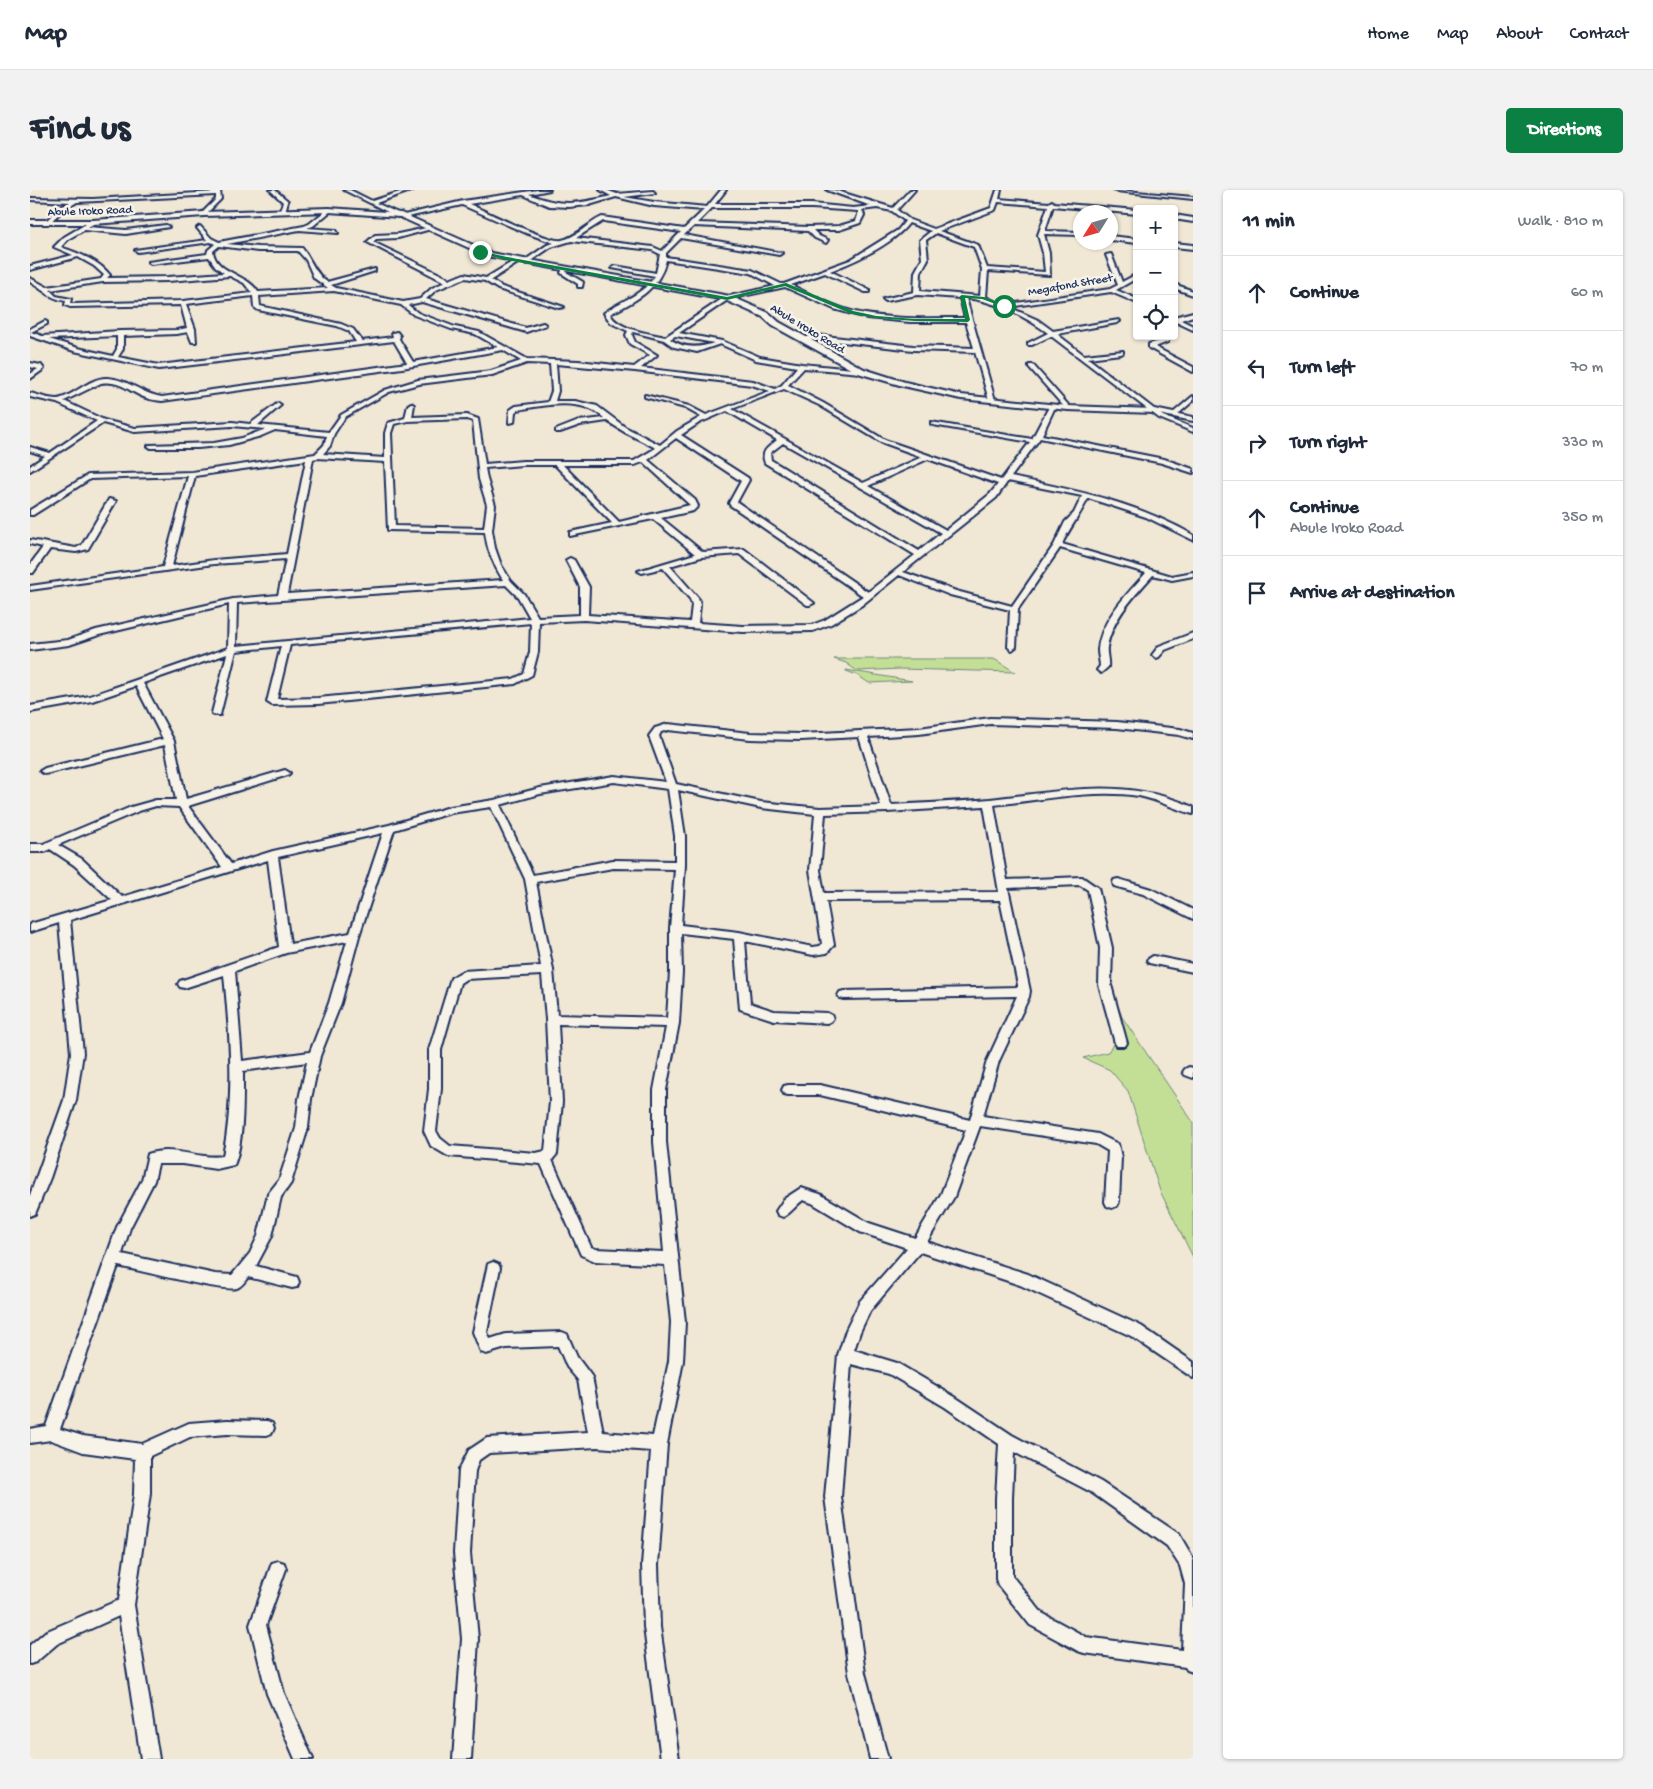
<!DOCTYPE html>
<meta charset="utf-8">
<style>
body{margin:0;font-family:"Gochi Hand",sans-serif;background:#f2f2f3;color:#1f2937}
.controls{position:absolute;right:15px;top:15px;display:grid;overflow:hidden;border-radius:5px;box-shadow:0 1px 4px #0004}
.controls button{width:45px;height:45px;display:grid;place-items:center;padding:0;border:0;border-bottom:1px solid #e0e1e3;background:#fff;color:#1f2937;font:25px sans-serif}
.compass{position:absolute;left:1043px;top:15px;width:45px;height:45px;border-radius:50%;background:#fff;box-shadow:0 1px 4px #0004;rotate:233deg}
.stop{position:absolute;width:15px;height:15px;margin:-11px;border:4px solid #0b8043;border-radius:50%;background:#fff}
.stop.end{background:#0b8043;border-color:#fff;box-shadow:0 1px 5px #0008}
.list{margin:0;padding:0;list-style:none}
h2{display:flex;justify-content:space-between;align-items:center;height:65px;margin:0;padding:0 20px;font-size:21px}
h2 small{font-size:16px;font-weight:400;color:#747a83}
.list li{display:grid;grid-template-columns:32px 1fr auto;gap:15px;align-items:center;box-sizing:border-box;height:75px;padding:0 20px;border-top:1px solid #e0e1e3}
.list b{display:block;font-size:19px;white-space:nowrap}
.list p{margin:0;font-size:16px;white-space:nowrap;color:#747a83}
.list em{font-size:16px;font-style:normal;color:#747a83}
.icon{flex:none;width:28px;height:28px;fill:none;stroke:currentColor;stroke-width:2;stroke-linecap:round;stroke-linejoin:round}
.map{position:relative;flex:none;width:1163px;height:1569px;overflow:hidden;border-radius:5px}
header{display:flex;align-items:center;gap:30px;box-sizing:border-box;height:70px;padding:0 25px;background:#fff;border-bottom:1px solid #e0e1e3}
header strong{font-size:24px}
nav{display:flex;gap:28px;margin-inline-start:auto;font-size:18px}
.intro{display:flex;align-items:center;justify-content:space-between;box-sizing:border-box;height:120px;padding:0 30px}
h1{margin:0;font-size:35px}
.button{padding:12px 22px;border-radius:5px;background:#0b8043;color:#fff;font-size:18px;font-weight:700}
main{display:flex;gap:30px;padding:0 30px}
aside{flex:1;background:#fff;border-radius:5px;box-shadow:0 1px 4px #0004}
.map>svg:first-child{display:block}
.green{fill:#c3df96;stroke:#6f877a}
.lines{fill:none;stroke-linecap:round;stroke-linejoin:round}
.minor-casing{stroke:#1b2f5e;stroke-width:4}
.tertiary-casing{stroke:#1b2f5e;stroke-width:4}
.minor{fill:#f7f3e8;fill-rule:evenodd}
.tertiary{fill:#f7f3e8;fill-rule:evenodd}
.route{fill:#0b8043}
.labels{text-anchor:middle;stroke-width:5;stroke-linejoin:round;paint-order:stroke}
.far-street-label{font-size:12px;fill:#1b2f5e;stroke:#f7f3e8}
</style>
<header>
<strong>Map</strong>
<nav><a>Home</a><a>Map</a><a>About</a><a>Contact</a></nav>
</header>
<div class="intro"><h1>Find us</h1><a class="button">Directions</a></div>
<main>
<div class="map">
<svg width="1163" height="1569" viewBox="0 0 1163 1569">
<rect width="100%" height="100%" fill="#f0e7d5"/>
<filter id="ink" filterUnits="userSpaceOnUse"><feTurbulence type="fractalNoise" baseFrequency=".02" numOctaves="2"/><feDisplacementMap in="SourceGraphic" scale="10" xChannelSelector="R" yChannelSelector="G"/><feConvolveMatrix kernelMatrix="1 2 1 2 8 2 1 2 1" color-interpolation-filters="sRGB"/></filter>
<g filter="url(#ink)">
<g class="green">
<path d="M804,469h160l21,13 -115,-3 -43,2 -11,-8z"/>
<path d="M816,481v-1l66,11 -43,2 -12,-8z"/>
<path d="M1069,785l12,13 11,29 71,105v135l-33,-66 -32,-100 -18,-21 -27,-12 25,-6 12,-18z"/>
</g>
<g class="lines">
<g class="minor-casing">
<g id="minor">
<path d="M186,0h4l1,9 -17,17 -3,-2 15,-15v-4l-139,7 -15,9 -14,13 -3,-2 13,-13 12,-7 -40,-2v-2l63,1 123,-7z"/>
<path d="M240,0h5l13,11 -3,11 -5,-1 3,-9z"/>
<path d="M314,0h6l22,11 34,-11h7l-37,13 24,11 -2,3z"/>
<path d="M508,0h12l-21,4c32,13 49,10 82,2l-11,-6h6l11,4 36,-3 2,2 -31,4 30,5 53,5 14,-17h5l-11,14h97l41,4 18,-2 -44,-16h7l59,18 17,-18h5l-18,20 13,10 24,9 57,-21 6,-18h4l-2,9 50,4 3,-2 2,2 83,7v4l-84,-8 -8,25 35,1v3l-36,-1 5,19 1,22 -62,-4 -2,26 17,8 107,-16 8,-4 -12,-30 5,-1 11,28 15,-8v4l-21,12 21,9v4l-26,-11 -102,15 29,13 15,11 66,-11 1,1 -3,2 -60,11 27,21 39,-4v2l-2,1 -33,4 75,58 30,12v4l-34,-14 -108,-82 -19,9h-4v-2l20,-10c-23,-17 -54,-32 -82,-35l29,102 -3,2 -3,-2 -14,-48 -62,-2 -97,-11 -15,2 -3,-2 18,-4 97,11 61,2 -8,-26h-56l-43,-4 -33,-9 -49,-22 -56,12 -50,34 43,8 38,16 42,7 61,6v2l-2,1 -57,-5 -16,17 35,18 62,37 116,40 29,-38 -97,-17 -2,-1v-2l101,17 17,-32 3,-2 3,2 -13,28 122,24 29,10v4l-31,-10 -122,-25 -29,39c63,13 125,25 182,58v5l-47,-23 -58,-19c-7,16 -18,29 -26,46l110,32 21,-4v4l-21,4 -19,-5c-19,21 -41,44 -46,72 -1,7 2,13 1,20l-7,6 -4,-3 3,-4c0,-5 -2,-10 -2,-16 2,-29 29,-56 48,-77l-86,-25 -42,61 -2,38 -4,3 -4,-3 2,-37 -60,-15 -51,-20 -37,30 -31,19 -18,7 -70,1 -159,-12 -45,2 -1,30 -6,23 -17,9 -197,20 -46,1 -5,-3 14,-56 -45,5 -16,64h-6l-2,-2 15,-59 -84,29 31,58 12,58 99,-29 5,3 -2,2 -100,31 43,58 42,-13 116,-26 61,-18 44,-7 46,-12 74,-12 52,6 -17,-46 6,-8 13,-4 82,9 51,1 118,-6 71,-10 127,4 63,7 13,4v6l-14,-4 -62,-7 -127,-4 -71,10 -51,3 23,68c33,-2 66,-3 99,-6 71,-7 134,-23 203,8v7c-18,-5 -35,-14 -54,-18 -46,-7 -99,4 -145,9l13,75 75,-3 16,11 14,60 -1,37 16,58 -2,3h-8l-2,-3 -16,-58 1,-37 -12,-58 -8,-5 -72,3 22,103 -1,6 -30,64 -16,55 115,18 20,10 3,13 -2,45 -2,4 -5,2 -5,-2 -2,-4 3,-51 -12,-7 -116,-18 -26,71 -27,45 101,32 113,52 52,36v16l-62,-42 -111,-51 -100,-33 -50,59 -10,21 -6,18 43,13 58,34 57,38 89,47 78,52 14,24v114l-6,-2 -2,-3 -101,-14 -6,-2 -48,-26 -32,-40 -2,-6v-81l3,-54 -54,-37 -56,-33 -38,-10 -10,133 24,176 23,86h-18l-21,-86 -24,-176 13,-142 8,-25 14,-29 47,-53 -47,-16 -48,-29 -9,-3c-7,5 -13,14 -20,17l-5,-2 -2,-4 8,-12 17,-11 19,6 49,29 46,15 26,-44 25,-64 -146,-35h-32l-4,-1 -2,-4 2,-4 4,-1h32l150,35 17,-59 30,-65 -173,3 -4,-1 -2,-3 2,-3 4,-1 174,-4v-2l-18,-85 -174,1 8,44 -7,8 -14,2 -68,-14 5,62 24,8 53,2 4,2 2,3 -2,3 -4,2 -53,-3 -34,-11 -6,-70 -53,-6 1,39 -3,51 -13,67v52l19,180 -2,39 -16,83 -9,121 2,62 19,132h-18l-17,-132 -2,-62 9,-114 -54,-4 -108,6 -10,7 -4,11 -5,82 8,86 -7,120h-18l9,-120 -8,-86 5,-83 10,-20 18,-12 101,-6 -10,-52 -11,-13 -9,-21 -52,2 -20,6 -5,-2 -8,-20 15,-68 5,-2 5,2 2,4 -13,64 3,7 16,-5 56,-2 5,2 10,23 15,20 11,55 50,4 16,-75 2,-39 -6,-57 -70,-4 -14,-6 -40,-91 -93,-8 -17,-10 -7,-15 5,-42v-39l22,-72 12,-7 78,-5 -16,-87 -34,-72 -40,6 -57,17 -35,106 -18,67 -21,53 -9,43 -3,29 -17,55 -10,14 -9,39 -16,30 41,11 2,5 -2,5 -5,1 -44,-11c-3,4 -6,9 -11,11 -14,4 -99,-18 -119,-22l-58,163 23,7 59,8 47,-21 38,-3 40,1 5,2 2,5 -2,5 -5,2 -40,-1 -37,3 -40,19v38l-16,111 25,154h-18l-22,-143 -62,28 -21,18 -6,2v-19l15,-13 74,-32 15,-106 1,-35 -52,-7 -32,-12 -21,3v-14l16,-3 71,-199 25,-47 6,-26c25,-9 51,6 75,2 12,-60 7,-121 1,-181l-40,13 -4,-1 -2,-3 2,-3 99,-34 -11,-87 -198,60 13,133 -7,47 -26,78 -15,36 -5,2v-21l34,-95 7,-47 -12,-130 -29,9v-8l82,-24 -38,-35 -24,-16 -5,3h-15v-8h13l88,-37 25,-7h20l-11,-55 -120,29 -5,-3 5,-3 118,-29 -27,-53 -44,15 -62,11v-6l60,-10 138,-48 1,-44 -130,31 -30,10 -39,5v-6l38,-4 28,-10 137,-31 45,-4 8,-36 -72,5 -184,26v-4l133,-19 25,-91 -98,3 -57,36h-3v-5l58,-35 104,-3 123,-18 9,-9 3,-9 -52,-6 -14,6 -32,9 -31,3h-47l-3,-2 1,-1 65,-2 28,-5 24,-9 -34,-3 -97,6 -32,-9 -73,48v-5l15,-10 -15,-5v-4l20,6 47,-32 -40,-18 -27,-6v-4c8,2 18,6 27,6 14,-1 33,-22 50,-21 21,1 35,16 55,19l245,-34 -13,-22 -235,28 -85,-18 -44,-15v-7l15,-8 2,1v2l-16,8 11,4 78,-5 57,-1 10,-2 -6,-23 -111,2 -5,-2 1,-4c-17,-3 -22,-11 -36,-19v-4l17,9 54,-8 3,-4 -10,-9 -16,-9 -48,13v-4l43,-11 -19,-8 10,-10 29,-17 2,3 -7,4 38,3 40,-5 3,2 -43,7 -42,-4 -16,9 -7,8c18,7 36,12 49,28l-3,3 61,-1 56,-4 -8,-6 -7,-10 -58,7 -3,-2 59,-8 1,-4 7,-6 -4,-2 -73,10 -3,-2 72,-10 -10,-12 3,-2 11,12 8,4 85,-16 5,-2 20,-16 2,3 -18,15 -6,2 29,2 2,3 -39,-3 -72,14 31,3 44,1c9,11 13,26 25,34l48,-13v2l-44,14 5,3 67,14 17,-3 12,-11 13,-6 -78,-40 8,-7 23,-1 33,-7v2l-33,9 -22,1 -3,3 73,35 3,3 15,-6 22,4 31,-19h4v2l-30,19 11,7 62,20 -5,1 -61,-19 -13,-8 -20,-3 -29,12 -10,9 100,29 17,-5 3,2 -20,7 -104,-30 -14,3 10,8 37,14 24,5 48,27 51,2 56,6 16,-12 -20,-11 -4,-9 2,-4 -17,-8 -7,-10c17,-13 38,-17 51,-37l-43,-8 3,-2 41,7 4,-19 -8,-4 -81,-9 -20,6 -25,17 -2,-3 23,-16 7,-2 -28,-10 -64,-28 -59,13 -3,-2 63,-15zM493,5l26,11 20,1 20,-2 27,-8 38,9 50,4 -20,19 -82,-12c-14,6 -25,20 -40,23 -13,3 -77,-29 -93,-36zM968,12l50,4 -10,29 5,18 2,19 -58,-4 -9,-23 -39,-14 56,-21zM682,18h100l46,3v4l-2,6 -17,5 -30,1 -112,-4zM847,18l15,3 13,10 -7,9 -48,30 -66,24h-3l-29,-14 -86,-13v-4l15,-15 98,17 3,-2 -98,-18 10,-9 114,5 7,7 11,5 2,-3 -9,-4 -6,-6h26l21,-7 4,-8 -2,-5zM573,31l78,11 -19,19 -9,-4 -77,-9zM879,33l22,8 -11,9 2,19 -7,13 -1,20 -31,7 3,2 31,-6 43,3 5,20c-36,0 -74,2 -110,-6 -23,-6 -44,-17 -64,-27l34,-12 40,19h4v-2l-39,-19c26,-10 62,-26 79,-48zM906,43l38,14 8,22 -2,27 -60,-5 1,-19 7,-13 -2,-19zM189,56l39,5h40l8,9 8,18 14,10 -70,4c-10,-18 -43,-19 -45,-41zM636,70l85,13 24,13 -50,11 -60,40c-16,-4 -47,-7 -55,-23 25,-13 49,-24 56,-54zM200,86l14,7 8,10 -69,8 -110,3 -3,-1 1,-4 -15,-3 -6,-6 53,-8 65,-1zM304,101l67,14 13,10 37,14 24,5 23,13 -85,15 -14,-23 1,-3 -3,-4 -5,1 1,4 -31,4 -9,-12 -12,-5 -81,-18 -1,-10zM223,106l1,11 4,3 79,16 12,5 7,11 -197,23 -41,-8 5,-8v-13l54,-2 11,-2 4,10h4l-1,-13 -9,-25zM603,142l31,8 10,7 23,5 23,-8 36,16 41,7 -15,18 -7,4 -22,-8 -112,-13 16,-13 -22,-13 -3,-7zM87,146v13l-4,7 -35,-8 -29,-9zM645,146h1l38,7c-15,5 -30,6 -44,-4zM473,160l18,11 -30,10 -73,9 -33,10 -44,25 -12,17 -71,-7 22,-19 1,-1 -3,-2 -28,21 -18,-2 -97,6 -31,-8 -40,-19 37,-18c20,-3 28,9 45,15 5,2 11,2 16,3l240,-33zM497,173l23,1 2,27 -4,11 -32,4 -6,4 -1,13 5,-1 1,-10 3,-2c27,-5 64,-13 86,8l-25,3 -23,9v2h4l20,-7 27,-4 19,12 30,15 -22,13h-111l-38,3 -7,-45 -11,-4 -55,2 2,-12 -3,-2 -3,2 -3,13 -17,5 -3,10v25l-62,-4 7,-8 4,-12 11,-17 44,-25 30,-8 73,-9zM526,174l79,7 117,14 18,6 -64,24 -17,-9 -44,-11v2l40,11 16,9 -24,14 -17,14 -35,-18 -28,-21 -22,-5h-20l3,-10zM754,199l35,16 62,37 41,15 -59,26 -131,-74zM697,221l50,29c-8,7 -17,11 -12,23l150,92 -47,37 -131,-90 12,-22 -1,-2 -67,-43 18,-12zM437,229l6,2 6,58 8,26 -3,23 -89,-2 -4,-93 3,-9 14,-3zM646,248l65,43 -12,22 1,2 133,91 -38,24 -13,5 -69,1 -45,-3 2,-18 -2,-7 -28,-32 31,-9 38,-3 68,51h3l4,-2 -70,-54 -41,3 -42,-34 32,-7 5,-5 -3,-6 -47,-40zM753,253l158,90 -22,18 -148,-91 -1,-7zM287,268l68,4 3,68 97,2c2,18 8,32 18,48l-216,14 26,-135zM898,269l70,25 -8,10 -44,36 -78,-44zM276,270l-19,94 -73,6 -42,6 23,-90zM613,272l47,43 -71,17 -56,-57h72zM493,275h32l57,58 -42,9v4l83,-17 42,35 -57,17 4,2 21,-5 27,31 2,6 -2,17 -102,-7 1,-28 -15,-27 -4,-2 -4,2 14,27v28l-42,2 -14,-23 -13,-13 -10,-16 -6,-17 -3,-18 3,-25 -8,-26 -2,-11zM978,291l74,15 -8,17 -9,9 -11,23 -42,61 -56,-15 -53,-19 93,-74zM476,395l12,12 12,21 -294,28 1,-43zM501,433l-1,29 -6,22 -11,5 -195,19 -41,1 13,-54zM638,540l82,9 51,1 58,-3 22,69 -61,2 -59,-6 -85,-18 -17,-48 2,-4zM584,592l54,7 7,47v25l-62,-1 -80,15 -33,-70 40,-11zM648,600l83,18 54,6 -5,56 12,74 -2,2 -7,1 -74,-15 -58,-7 4,-60v-29zM126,616l23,1 43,60 -100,30 -40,-38 -24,-14 81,-34zM954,616l15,86 -175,1 -4,-23 5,-56 62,-2zM353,643l-33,100 -60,11 -12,-87zM583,678l62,1 -5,59v44l-3,46 -110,-3 -4,-45 -17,-88zM317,751l-18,62 -19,49 -68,9 -7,-90 51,-18zM512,785l4,44 4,83 -5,49 -9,2 -86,-7 -10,-8 -4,-7 5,-42v-39l19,-67 6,-4zM528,834l108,3 -12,63v52l10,110 -68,-3 -5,-2 -39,-87 5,-6 5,-52zM277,872l-8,37 -3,29 -17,52 -11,14 -10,42 -8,17 -18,22 -17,-1 -93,-20 8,-26 24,-47 4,-17h25l33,5 18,-4c10,-22 9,-69 9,-94zM984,1262l77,40 76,54 13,20 5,18 -3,66 -96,-13 -44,-24 -30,-37v-78z"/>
<path d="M1084,0l79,7v2l-77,-8z"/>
<path d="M1144,25l19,3v4l-19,-3z"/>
<path d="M1080,46l27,3v4l-27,-3z"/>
<path d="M1144,53l19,2v4l-19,-2z"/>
<path d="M533,78h4l-1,4 17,10 -1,5h-4v-3l-17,-11z"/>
<path d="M1144,94l19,7v4l-19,-7z"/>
<path d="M1163,122v4l-12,4 12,6v4l-19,-9v-4z"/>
<path d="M1136,149l2,1v2l-13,5 38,20v5l-44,-24v-4z"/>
<path d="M0,173l11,2 3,4 -14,10v-5l8,-5 -8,-2z"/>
<path d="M999,175h4l37,42v2h-4l-37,-42z"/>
<path d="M1163,206v5l-16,14h-4v-2z"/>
<path d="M79,309l7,2 -28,48 -12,3 -26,-3 -17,24h-3v-8l13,-18 -13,-3v-4l46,8 6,-3z"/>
<path d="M1163,443v6l-28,11 -6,7 -3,1 -4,-3 7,-9z"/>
<path d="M1088,689l33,10 42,21v9l-50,-25 -29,-8 -1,-3 1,-3z"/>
<path d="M1123,766l40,8v8l-44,-9 -2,-3z"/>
<path d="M1159,877l4,1v10l-8,-3 -2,-3 2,-3z"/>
<path d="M248,1371l6,2 2,6 -20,56 18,68 29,66h-18l-28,-65 -17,-69 22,-62z"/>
</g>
</g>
<g class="tertiary-casing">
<path id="tertiary" d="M299,18l72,5 90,40 239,43 39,17 10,9 85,47 41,13 56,13 107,11 86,3 39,8v4l-39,-8 -86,-3 -107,-11 -58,-13 -45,-13 -85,-47 -10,-9 -38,-17 -238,-44 -87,-39 -71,-5 -125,4 -111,8h-63v-4h63l111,-8z"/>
</g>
<use href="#minor" class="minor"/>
<use href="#tertiary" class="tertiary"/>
</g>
</g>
<path class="route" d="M450,61l27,6 220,40 59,-14 67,28 23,5 39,3h50l-5,-23 2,-1 22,2 22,9 -2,1 -22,-8 -17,-1 5,22 -2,2 -53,-1 -39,-3 -24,-4 -67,-28 -58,14 -221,-40 -27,-7z"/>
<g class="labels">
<g class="far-street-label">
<text transform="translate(60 20) rotate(-2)" y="4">Abule Iroko Road</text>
<text transform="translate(1040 94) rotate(-10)" y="4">Megafond Street</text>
<text transform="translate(778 138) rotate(31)" y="4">Abule Iroko Road</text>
</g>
</g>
</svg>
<div class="controls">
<button>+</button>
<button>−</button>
<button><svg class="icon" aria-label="locate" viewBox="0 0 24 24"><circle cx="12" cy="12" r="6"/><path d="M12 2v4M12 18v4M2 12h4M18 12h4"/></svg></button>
</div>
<svg class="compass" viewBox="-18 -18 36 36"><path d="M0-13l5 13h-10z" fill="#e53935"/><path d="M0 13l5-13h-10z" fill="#747a83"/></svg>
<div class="stop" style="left:974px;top:116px"></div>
<div class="stop end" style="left:450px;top:62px"></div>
</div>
<aside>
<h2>11 min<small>Walk · 810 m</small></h2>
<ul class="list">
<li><svg class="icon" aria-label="ahead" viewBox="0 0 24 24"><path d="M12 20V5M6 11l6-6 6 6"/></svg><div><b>Continue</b></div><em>60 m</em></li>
<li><svg class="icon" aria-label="left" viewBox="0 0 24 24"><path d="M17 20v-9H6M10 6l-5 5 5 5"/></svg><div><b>Turn left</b></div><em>70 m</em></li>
<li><svg class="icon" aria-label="right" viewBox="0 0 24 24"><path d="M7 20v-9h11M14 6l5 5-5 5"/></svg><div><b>Turn right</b></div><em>330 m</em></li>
<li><svg class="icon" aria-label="ahead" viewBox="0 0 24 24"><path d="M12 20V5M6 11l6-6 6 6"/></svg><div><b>Continue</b><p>Abule Iroko Road</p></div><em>350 m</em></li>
<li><svg class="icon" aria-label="arrive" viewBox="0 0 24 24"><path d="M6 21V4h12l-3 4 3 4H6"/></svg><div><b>Arrive at destination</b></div></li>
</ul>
</aside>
</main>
